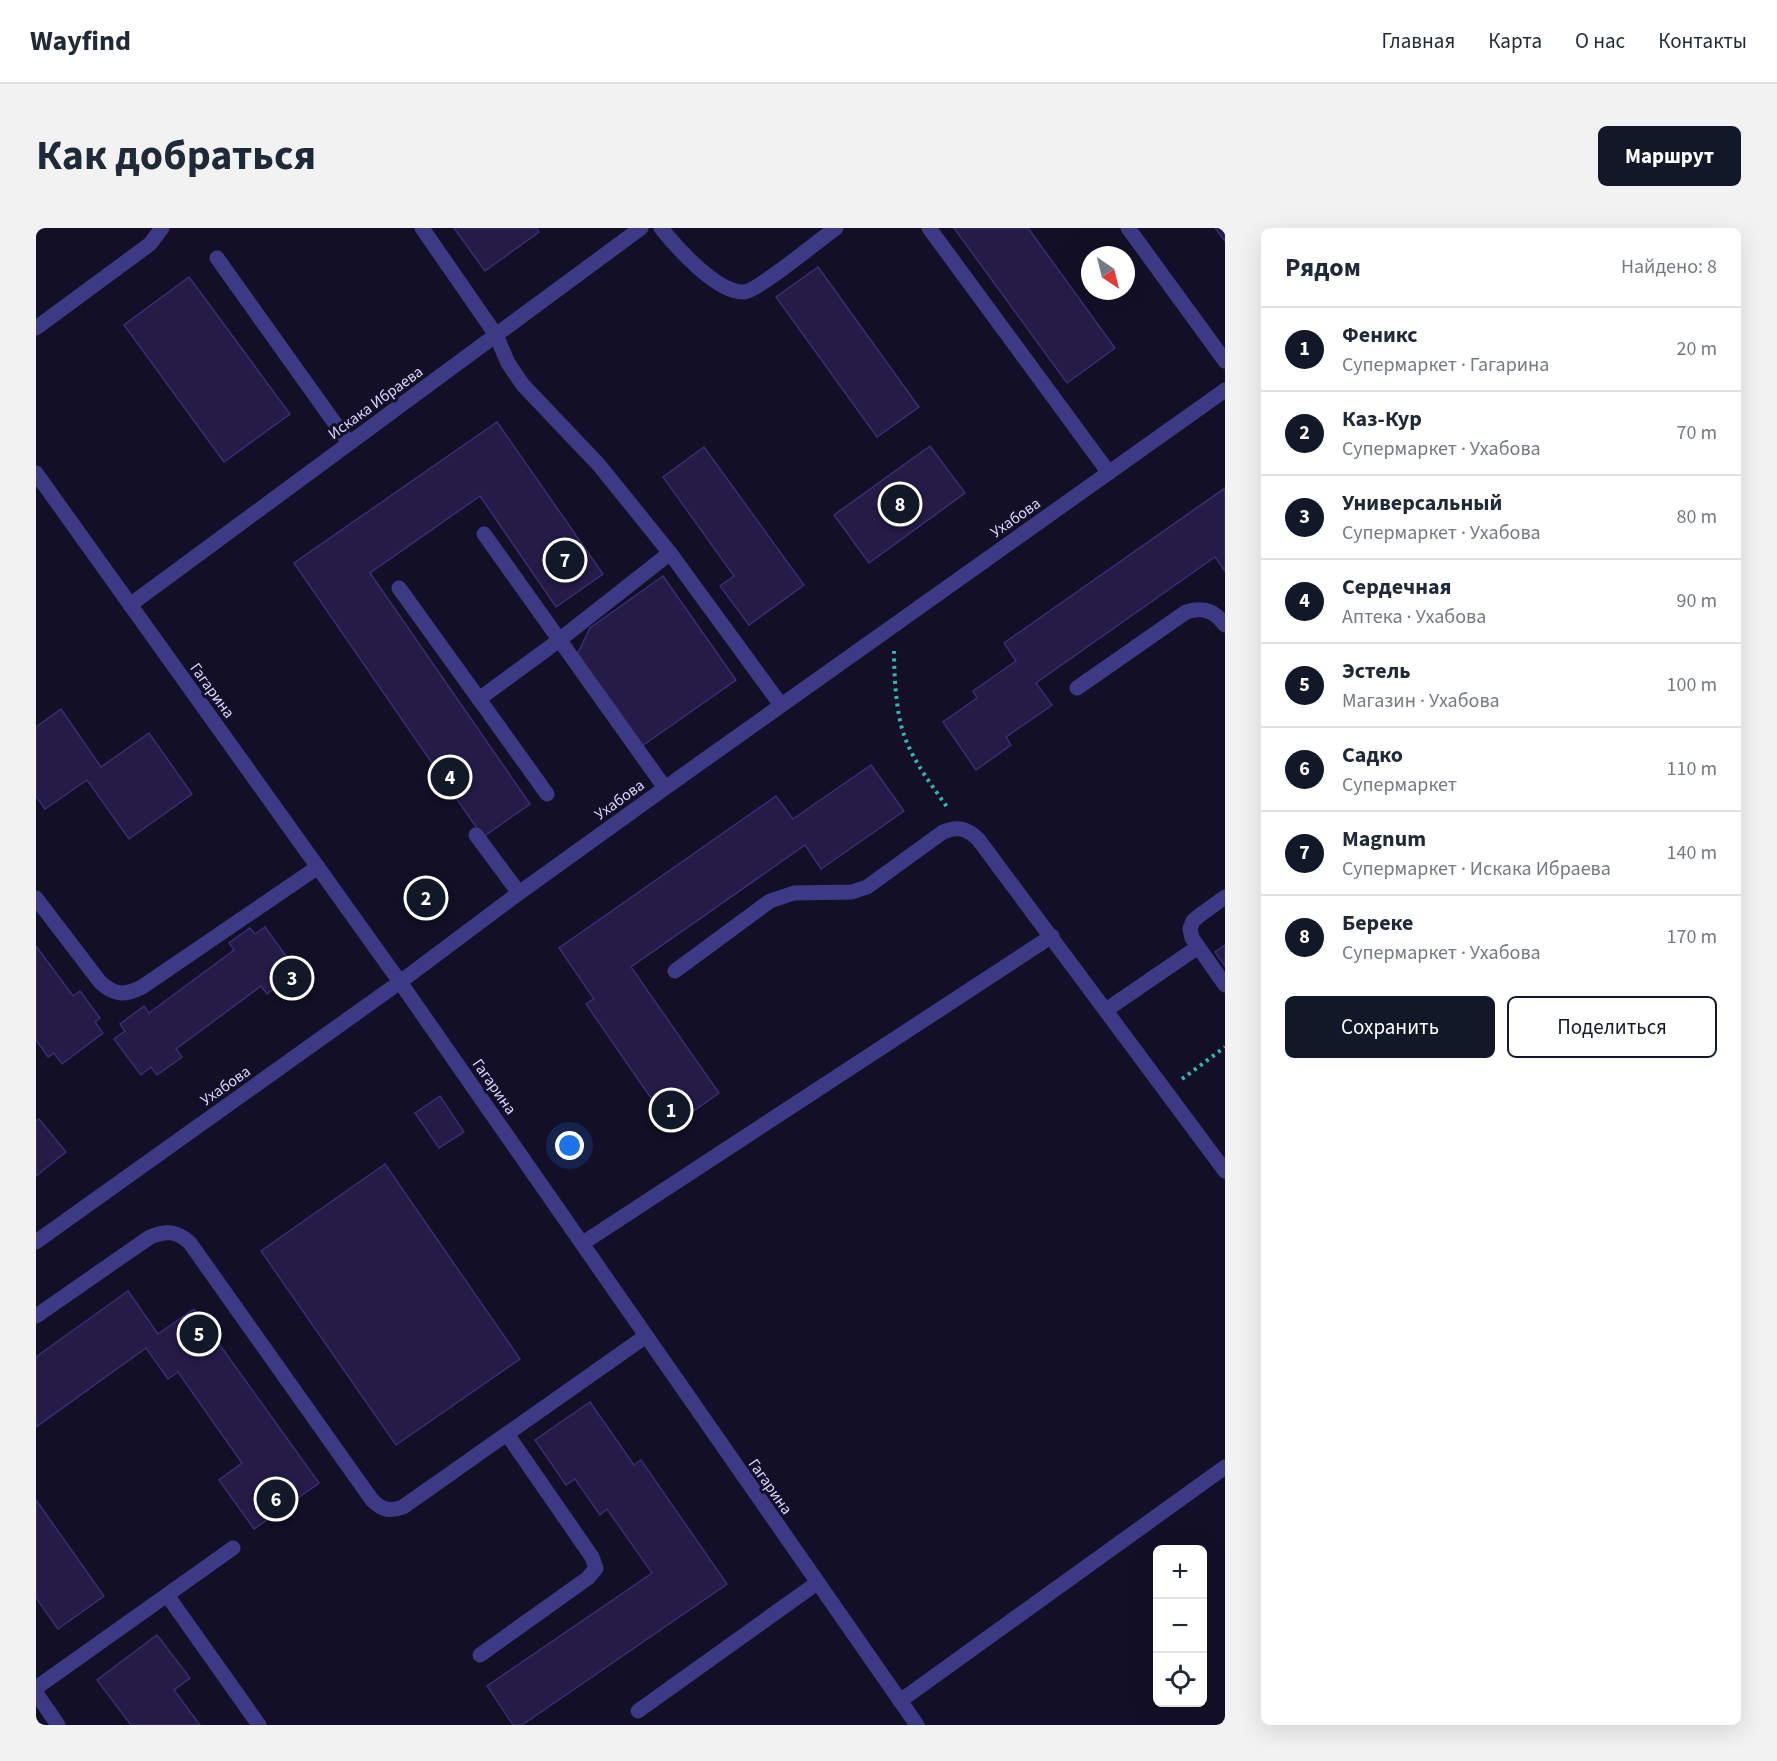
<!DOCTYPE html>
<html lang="ru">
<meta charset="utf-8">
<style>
body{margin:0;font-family:"Source Sans 3",sans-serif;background:#f2f2f3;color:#1f2937}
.controls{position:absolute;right:18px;bottom:18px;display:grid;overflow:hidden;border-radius:9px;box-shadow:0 6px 24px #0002}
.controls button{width:54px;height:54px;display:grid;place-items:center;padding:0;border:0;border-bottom:2px solid #e0e1e3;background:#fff;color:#1f2937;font:30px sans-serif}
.compass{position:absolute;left:1045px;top:18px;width:54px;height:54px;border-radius:50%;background:#fff;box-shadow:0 6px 24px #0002;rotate:145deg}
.you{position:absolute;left:534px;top:918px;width:21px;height:21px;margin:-15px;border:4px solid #fff;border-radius:50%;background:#1a73e8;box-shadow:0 0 0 9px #1a73e833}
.badge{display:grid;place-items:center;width:39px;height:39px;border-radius:50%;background:#111827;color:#fff;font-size:20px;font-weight:700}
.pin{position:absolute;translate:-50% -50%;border:3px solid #fff;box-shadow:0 2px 6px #0006}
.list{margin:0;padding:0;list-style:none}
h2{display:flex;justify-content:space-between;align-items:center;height:78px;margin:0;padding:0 24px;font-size:26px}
h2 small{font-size:20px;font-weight:400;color:#747a83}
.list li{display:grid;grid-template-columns:39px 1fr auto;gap:18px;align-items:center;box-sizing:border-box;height:84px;padding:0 24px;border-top:2px solid #e0e1e3}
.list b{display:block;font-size:22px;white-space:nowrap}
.list p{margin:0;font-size:20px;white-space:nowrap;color:#747a83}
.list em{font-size:20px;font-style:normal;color:#747a83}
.actions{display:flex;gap:12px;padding:18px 24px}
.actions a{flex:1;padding:14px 0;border:2px solid #111827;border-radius:9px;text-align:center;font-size:21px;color:#111827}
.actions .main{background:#111827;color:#fff}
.icon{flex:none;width:33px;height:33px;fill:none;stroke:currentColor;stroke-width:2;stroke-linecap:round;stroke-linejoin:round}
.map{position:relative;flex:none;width:1189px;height:1497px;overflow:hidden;border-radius:9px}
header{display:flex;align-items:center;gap:36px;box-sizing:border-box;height:84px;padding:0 30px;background:#fff;border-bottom:2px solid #e0e1e3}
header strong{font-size:28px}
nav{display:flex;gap:33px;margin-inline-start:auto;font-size:21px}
.intro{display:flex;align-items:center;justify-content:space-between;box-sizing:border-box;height:144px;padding:0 36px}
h1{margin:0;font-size:42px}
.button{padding:15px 27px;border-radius:9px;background:#111827;color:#fff;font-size:21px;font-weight:700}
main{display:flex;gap:36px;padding:0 36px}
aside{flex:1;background:#fff;border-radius:9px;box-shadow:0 6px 24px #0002}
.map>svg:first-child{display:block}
.building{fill:#241b47;stroke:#3b2d73;stroke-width:1.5}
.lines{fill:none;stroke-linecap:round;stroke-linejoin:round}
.path{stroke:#2fb8b0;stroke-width:4;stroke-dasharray:3 4.5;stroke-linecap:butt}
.minor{stroke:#3d3a85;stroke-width:15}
.labels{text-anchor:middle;stroke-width:6;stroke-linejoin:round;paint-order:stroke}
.street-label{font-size:16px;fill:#d9d4ff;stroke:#130f26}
</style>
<header>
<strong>Wayfind</strong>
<nav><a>Главная</a><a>Карта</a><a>О нас</a><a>Контакты</a></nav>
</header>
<div class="intro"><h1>Как добраться</h1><a class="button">Маршрут</a></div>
<main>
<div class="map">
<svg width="1189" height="1497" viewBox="0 0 1189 1497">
<rect width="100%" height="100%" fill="#130f26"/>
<g class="building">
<path d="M418,0h83l2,4 -54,39z"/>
<path d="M918,0h74l87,120 -48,35z"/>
<path d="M1179,0h10v13z"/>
<path d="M782,39l101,140 -42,30 -101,-140z"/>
<path d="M153,49l101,137 -66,48 -100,-137z"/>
<path d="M461,194l106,152 -47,33 -76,-111 -110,77 160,231 -47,33 -189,-274z"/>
<path d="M894,218l35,47 -96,70 -35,-48z"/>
<path d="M668,219l100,138 -55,40 -29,-39 14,-10 -71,-99z"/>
<path d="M1189,260v83l-10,-14 -179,126 16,22 -46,32 5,8 -35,25 -33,-48 34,-24 -4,-7 43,-30 -12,-18z"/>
<path d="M627,348l73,104 -94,66 -65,-91 13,-27z"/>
<path d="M25,481l40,58 48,-34 43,61 -63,45 -42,-59 -42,29 -9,-13v-69z"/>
<path d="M835,537l33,46 -83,58 -16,-24 -174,122 88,126 -48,34 -85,-123 8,-5 -35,-51 217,-152 17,23z"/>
<path d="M229,699l26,36 -9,7 6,9 -21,15 -6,-8 -85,63 6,8 -25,18 -6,-8 -10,8 -27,-36 11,-8 -5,-7 24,-18 5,7 85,-63 -5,-7 21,-15 5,6z"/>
<path d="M1189,717v21l-10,-14z"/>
<path d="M0,718l37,50 7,-5 20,27 -5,4 8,11 -41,31 -8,-11 -6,4 -12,-17z"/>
<path d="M404,868l24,36 -25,16 -24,-35z"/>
<path d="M3,891l27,33 -30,24v-55z"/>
<path d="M349,936l135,195 -124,86 -135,-194z"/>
<path d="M92,1063l30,43 36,-25 125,174 -65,46 -35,-49 23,-17 -64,-91 -10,7 -22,-31 -110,79v-70z"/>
<path d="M554,1174l44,63 7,-5 86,124 -205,141h-9l-26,-39 165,-113 -45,-64 -7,6 -25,-36 -9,6 -31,-45z"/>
<path d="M0,1272l68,96 -46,33 -22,-31z"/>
<path d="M121,1407l33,43 -16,12 26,35h-69l-34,-45z"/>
</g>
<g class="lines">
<g class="path">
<path d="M858,423c0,23 2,62 10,84 9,26 27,49 43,72"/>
<path d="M1146,851l43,-32"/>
</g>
<g class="minor">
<path d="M386,0l74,107 12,28 15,22 76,80 71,88 111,152"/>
<path d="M625,0c16,20 56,65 83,64 14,-1 76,-53 92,-64"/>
<path d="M893,0l180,245"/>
<path d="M1092,0l97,133"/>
<path d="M181,30l132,185"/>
<path d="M0,100l114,-84 12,-16"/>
<path d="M0,245l364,509 517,743"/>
<path d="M448,306l181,254"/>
<path d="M363,360l80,111 79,-58 112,-88"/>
<path d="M94,377l511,-377"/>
<path d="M1041,460l109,-76c17,-5 28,-2 39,13"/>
<path d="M443,471l68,95"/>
<path d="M440,607l43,58"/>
<path d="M1189,669l-25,18 -7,6 -3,8 2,9 33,47"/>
<path d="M0,670l64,84c14,13 25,14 42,5l176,-120"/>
<path d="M639,743l95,-70 24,-8 58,-1 15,-5 76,-55c15,-6 23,-4 35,7l247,332"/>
<path d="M1070,782l92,-63"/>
<path d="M0,1014l364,-260 119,-89 146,-105 560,-398"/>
<path d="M547,1015l469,-307"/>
<path d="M0,1088l114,-79c16,-7 27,-6 40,6l182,257c10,10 18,12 31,7l243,-171"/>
<path d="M131,1367l92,130"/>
<path d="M444,1427l108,-77 8,-10 -4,-11 -85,-123"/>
<path d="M0,1460l197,-140"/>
<path d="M0,1465l22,32"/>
<path d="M864,1473l325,-234"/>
<path d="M602,1483l179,-128"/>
</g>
</g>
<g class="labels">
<g class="street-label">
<text transform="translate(339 174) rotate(-36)" y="6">Искака Ибраева</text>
<text transform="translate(979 289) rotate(-35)" y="6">Ухабова</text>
<text transform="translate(177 462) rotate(54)" y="6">Гагарина</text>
<text transform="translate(583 571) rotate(-36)" y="6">Ухабова</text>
<text transform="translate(189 857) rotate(-35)" y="6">Ухабова</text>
<text transform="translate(459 858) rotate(55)" y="6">Гагарина</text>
<text transform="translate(735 1258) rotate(55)" y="6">Гагарина</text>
</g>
</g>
</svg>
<div class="controls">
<button>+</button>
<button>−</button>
<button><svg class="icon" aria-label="locate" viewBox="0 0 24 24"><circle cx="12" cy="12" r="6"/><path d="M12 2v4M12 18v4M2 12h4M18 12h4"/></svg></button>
</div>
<svg class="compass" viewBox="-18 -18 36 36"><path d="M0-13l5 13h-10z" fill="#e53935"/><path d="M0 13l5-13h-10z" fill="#747a83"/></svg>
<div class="you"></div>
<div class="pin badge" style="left:635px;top:882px">1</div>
<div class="pin badge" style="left:390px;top:670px">2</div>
<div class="pin badge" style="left:256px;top:750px">3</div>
<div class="pin badge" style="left:414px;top:549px">4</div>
<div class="pin badge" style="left:163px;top:1106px">5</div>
<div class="pin badge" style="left:240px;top:1271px">6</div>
<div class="pin badge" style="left:529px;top:332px">7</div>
<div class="pin badge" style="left:864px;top:276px">8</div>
</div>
<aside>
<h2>Рядом<small>Найдено: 8</small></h2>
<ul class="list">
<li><span class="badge">1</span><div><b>Феникс</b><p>Супермаркет · Гагарина</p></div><em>20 m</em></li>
<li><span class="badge">2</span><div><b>Каз-Кур</b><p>Супермаркет · Ухабова</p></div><em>70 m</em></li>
<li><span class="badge">3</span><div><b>Универсальный</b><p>Супермаркет · Ухабова</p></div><em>80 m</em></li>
<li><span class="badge">4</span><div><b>Сердечная</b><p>Аптека · Ухабова</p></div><em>90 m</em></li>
<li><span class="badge">5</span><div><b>Эстель</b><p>Магазин · Ухабова</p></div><em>100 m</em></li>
<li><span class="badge">6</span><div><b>Садко</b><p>Супермаркет</p></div><em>110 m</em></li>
<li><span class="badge">7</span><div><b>Magnum</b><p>Супермаркет · Искака Ибраева</p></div><em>140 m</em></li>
<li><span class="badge">8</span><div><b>Береке</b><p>Супермаркет · Ухабова</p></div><em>170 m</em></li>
</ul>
<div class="actions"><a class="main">Сохранить</a><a>Поделиться</a></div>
</aside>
</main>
